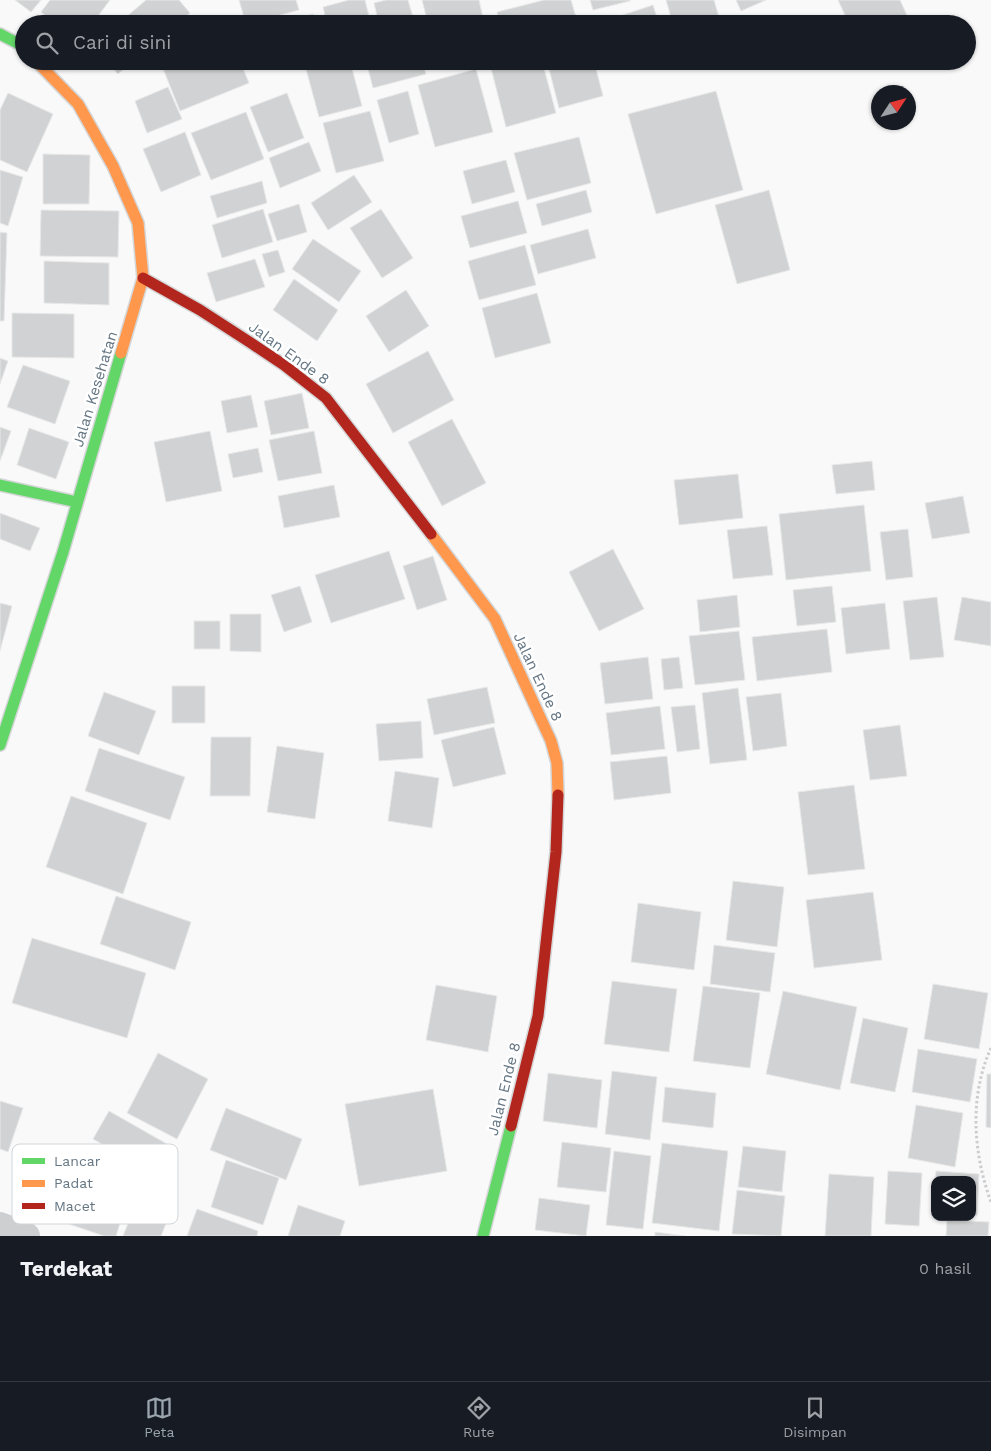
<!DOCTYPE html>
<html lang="id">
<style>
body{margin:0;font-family:"Work Sans",sans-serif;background:#242831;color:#f1f3f6}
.controls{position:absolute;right:15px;bottom:15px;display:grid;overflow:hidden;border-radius:10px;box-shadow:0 1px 4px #0004}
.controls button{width:45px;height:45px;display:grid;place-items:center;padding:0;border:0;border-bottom:1px solid #363941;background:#171b24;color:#f1f3f6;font:25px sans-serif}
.compass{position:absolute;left:871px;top:85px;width:45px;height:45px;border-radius:50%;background:#171b24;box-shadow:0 1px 4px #0004;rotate:54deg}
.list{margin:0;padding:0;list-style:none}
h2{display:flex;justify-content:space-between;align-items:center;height:65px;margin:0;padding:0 20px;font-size:21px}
h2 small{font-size:16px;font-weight:400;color:#9ea1a6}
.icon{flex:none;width:28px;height:28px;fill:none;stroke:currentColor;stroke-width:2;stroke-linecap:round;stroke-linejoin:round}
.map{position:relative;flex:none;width:991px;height:1236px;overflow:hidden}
.search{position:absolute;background:#171b24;box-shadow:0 1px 4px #0004;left:15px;right:15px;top:15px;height:55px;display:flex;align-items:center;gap:12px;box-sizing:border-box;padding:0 18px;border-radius:28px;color:#9ea1a6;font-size:19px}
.sheet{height:145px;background:#171b24}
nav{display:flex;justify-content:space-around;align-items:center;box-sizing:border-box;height:70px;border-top:1px solid #363941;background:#171b24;font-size:14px;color:#9ea1a6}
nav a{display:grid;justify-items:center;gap:2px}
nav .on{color:#99a4ac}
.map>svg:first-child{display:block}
.building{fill:#d0d2d3;stroke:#e8e8e8}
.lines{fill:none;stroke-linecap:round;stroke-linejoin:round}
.fast-casing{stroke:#d5d6d7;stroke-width:14}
.slow-casing{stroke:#d5d6d7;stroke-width:14}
.jam-casing{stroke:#d5d6d7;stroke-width:14}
.path{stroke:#cbcccd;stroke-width:3;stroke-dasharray:2.5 2.5;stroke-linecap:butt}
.street{stroke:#cecfd0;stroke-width:28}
.fast{stroke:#63d668;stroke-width:11}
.slow{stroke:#ff974d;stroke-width:11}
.jam{stroke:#b3261e;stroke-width:11}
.labels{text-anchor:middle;stroke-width:5;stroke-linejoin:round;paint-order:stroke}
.street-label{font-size:15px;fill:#657683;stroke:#fff}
.key{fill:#fff;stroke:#d1d6da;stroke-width:1}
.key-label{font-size:14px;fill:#657683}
</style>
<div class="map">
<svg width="991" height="1236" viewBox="0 0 991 1236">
<rect width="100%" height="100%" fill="#f9f9f9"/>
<g class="building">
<path d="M15,0h26l-10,12z"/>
<path d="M50,0h60l-18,24h-36l-15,-12z"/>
<path d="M146,0h33l11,13 -13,11h-59z"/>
<path d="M239,0h57l3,10 -53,14z"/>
<path d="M349,0h16l6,24h-44l-4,-17z"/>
<path d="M386,0h22l7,24h-36l-5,-21z"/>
<path d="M422,0h57l4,18 -22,6h-33z"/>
<path d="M544,0h27l7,24h-78l-3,-12z"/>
<path d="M590,0h40v1l-37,9z"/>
<path d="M666,0h48l7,24h-48z"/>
<path d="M736,0h30l-25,11z"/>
<path d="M838,0h62l10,22 -5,2h-56z"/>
<path d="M653,5l6,19h-57v-2z"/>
<path d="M313,14l3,10h-33v-2z"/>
<path d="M106,61h27l-15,13z"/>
<path d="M160,61h80l9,22 -69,28z"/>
<path d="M255,61h20l-19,5z"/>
<path d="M334,61h16l12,45 -43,11 -13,-48z"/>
<path d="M366,61h56l4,13 -53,14z"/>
<path d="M441,61h28l-26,7z"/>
<path d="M501,61h41l14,52 -50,14 -16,-63z"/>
<path d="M547,61h47l9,35 -44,12z"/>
<path d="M615,61h17l-16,5z"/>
<path d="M476,69l17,63 -58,15 -17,-62z"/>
<path d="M168,87l14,32 -35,14 -12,-32z"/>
<path d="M408,91l11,43 -30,9 -12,-43z"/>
<path d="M716,91l27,99 -87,24 -28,-100z"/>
<path d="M8,93l45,21 -26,58 -27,-12v-50z"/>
<path d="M287,93l17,45 -36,14 -18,-45z"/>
<path d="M370,111l14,50 -48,12 -13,-50z"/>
<path d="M246,112l18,47 -53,21 -20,-47z"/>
<path d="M185,132l16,43 -40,17 -18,-43z"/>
<path d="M579,137l12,46 -64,17 -13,-47z"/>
<path d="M309,142l12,29 -41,17 -11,-30z"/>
<path d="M43,154l47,1 -1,49h-46z"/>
<path d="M506,160l9,32 -43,12 -9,-33z"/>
<path d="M0,170l23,7 -15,49 -8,-3z"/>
<path d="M354,175l18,27 -44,28 -17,-27z"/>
<path d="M262,181l5,22 -50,15 -7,-22z"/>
<path d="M586,190l6,22 -50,14 -6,-22z"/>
<path d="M769,190l21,80 -53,14 -22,-79z"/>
<path d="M518,201l9,32 -57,15 -9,-32z"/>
<path d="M299,204l8,28 -30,9 -9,-27z"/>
<path d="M263,209l10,33 -51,16 -10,-33z"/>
<path d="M381,209l32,49 -31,20 -32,-50z"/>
<path d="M41,210l78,1 -1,46 -78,-1z"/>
<path d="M588,229l8,29 -58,16 -8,-29z"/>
<path d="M0,232l7,1 -3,88h-4z"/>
<path d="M313,239l48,32 -22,31 -47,-33z"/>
<path d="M525,245l11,40 -57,15 -11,-39z"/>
<path d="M278,250l7,22 -16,5 -7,-23z"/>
<path d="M255,259l10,28 -49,15 -9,-29z"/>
<path d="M44,261l65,2v42l-65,-2z"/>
<path d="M294,279l44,31 -21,31 -44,-31z"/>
<path d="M406,290l23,36 -40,26 -23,-36z"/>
<path d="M537,293l14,50 -56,15 -13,-50z"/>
<path d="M12,313l62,1v44l-62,-1z"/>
<path d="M428,351l26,49 -61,33 -27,-49z"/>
<path d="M0,358l8,3 -8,23z"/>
<path d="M23,365l47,16 -15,43 -48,-17z"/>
<path d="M302,393l7,35 -38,7 -7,-34z"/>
<path d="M251,395l7,32 -31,6 -6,-32z"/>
<path d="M452,419l34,64 -44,23 -34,-64z"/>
<path d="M0,427l11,4 -11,30z"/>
<path d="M29,428l40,14 -13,37 -39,-14z"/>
<path d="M210,431l12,60 -56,11 -12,-60z"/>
<path d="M314,431l8,42 -44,8 -9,-41z"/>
<path d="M258,448l5,24 -30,6 -5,-24z"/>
<path d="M872,461l3,29 -39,4 -4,-29z"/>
<path d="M738,474l5,44 -64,7 -5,-45z"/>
<path d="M334,485l6,32 -56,11 -6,-32z"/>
<path d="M963,496l7,37 -38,6 -7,-36z"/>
<path d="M864,505l7,66 -85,9 -7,-66z"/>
<path d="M0,513l40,15 -10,23 -30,-12z"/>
<path d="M767,526l6,49 -40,4 -6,-49z"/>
<path d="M908,529l5,48 -27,3 -6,-48z"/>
<path d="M613,549l31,60 -45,22 -30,-59z"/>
<path d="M389,551l16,48 -74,24 -16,-48z"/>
<path d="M433,556l14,44 -30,10 -14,-44z"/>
<path d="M300,586l12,36 -28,10 -13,-37z"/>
<path d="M832,586l4,36 -39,4 -4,-36z"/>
<path d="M737,595l3,32 -40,5 -3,-32z"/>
<path d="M937,597l7,60 -34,3 -7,-59z"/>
<path d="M962,597l29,5v44l-37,-6z"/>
<path d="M0,603l12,3 -12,45z"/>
<path d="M885,603l5,46 -44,5 -5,-46z"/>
<path d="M230,614h31v38l-31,-1z"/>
<rect x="194" y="621" width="26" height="28"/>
<path d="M827,629l5,43 -75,9 -5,-44z"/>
<path d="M739,631l6,49 -50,5 -6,-49z"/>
<path d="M648,657l5,42 -48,5 -5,-41z"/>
<path d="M679,657l4,31 -19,2 -3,-31z"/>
<rect x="172" y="686" width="33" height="37"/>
<path d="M487,687l8,36 -61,12 -7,-36z"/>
<path d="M738,688l9,72 -37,4 -8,-71z"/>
<path d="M104,692l52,19 -17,44 -51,-19z"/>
<path d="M781,693l6,53 -34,5 -7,-54z"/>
<path d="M695,705l5,44 -23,3 -6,-45z"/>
<path d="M660,706l5,43 -54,6 -5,-42z"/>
<path d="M421,721l2,37 -44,3 -3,-37z"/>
<path d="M900,725l7,51 -37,4 -7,-50z"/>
<path d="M494,727l12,47 -53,13 -12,-47z"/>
<path d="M211,737h40l-1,59h-40z"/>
<path d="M277,746l47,7 -9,66 -48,-7z"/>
<path d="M99,748l86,29 -15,43 -85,-29z"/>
<path d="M667,756l4,37 -57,7 -4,-38z"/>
<path d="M395,771l44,7 -7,50 -44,-7z"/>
<path d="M854,785l11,84 -57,6 -10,-83z"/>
<path d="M71,796l76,27 -24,71 -77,-27z"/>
<path d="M733,881l51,6 -7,60 -51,-7z"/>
<path d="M873,892l9,68 -68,8 -8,-68z"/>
<path d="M116,896l75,26 -16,48 -75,-26z"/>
<path d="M638,903l63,9 -7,58 -63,-8z"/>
<path d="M32,938l114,35 -19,65 -115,-35z"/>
<path d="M714,945l61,8 -5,39 -60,-8z"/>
<path d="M612,981l65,8 -8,63 -65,-8z"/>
<path d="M933,984l55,9 -9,56 -55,-10z"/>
<path d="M436,985l61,11 -9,56 -62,-12z"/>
<path d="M703,986l57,7 -10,75 -57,-7z"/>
<path d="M783,991l74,16 -17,83 -74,-16z"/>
<path d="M863,1018l45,10 -13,64 -45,-9z"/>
<path d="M918,1049l59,10 -7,43 -58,-10z"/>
<path d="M158,1053l50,26 -31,60 -50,-26z"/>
<path d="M612,1071l45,6 -7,63 -45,-6z"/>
<path d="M548,1073l54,7 -5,48 -54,-7z"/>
<path d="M987,1074h4v54l-5,-1z"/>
<path d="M665,1087l51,6 -3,35 -51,-6z"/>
<path d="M433,1089l14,82 -88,15 -14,-82z"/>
<path d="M0,1101l23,7 -15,44 -8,-3z"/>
<path d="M916,1105l47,8 -8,54 -47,-9z"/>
<path d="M226,1108l76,31 -16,41 -76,-30z"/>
<path d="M109,1111l58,33 -15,28 -59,-33z"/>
<path d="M562,1142l49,6 -5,44 -49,-5z"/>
<path d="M662,1143l66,8 -9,80 -67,-8z"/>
<path d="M743,1146l43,5 -4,41 -44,-5z"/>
<path d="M614,1151l37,5 -8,73 -37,-4z"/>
<path d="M81,1160l53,19 -18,57h-12l-44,-15z"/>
<path d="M226,1160l53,18 -16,47 -52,-18z"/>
<path d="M888,1171l34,2 -3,53 -34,-2z"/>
<path d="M936,1171l43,3 -2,41 -5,-1v-34h-37z"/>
<path d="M829,1174l45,3 -3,59h-46z"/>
<path d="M144,1183l33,13 -16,40h-38z"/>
<path d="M737,1190l48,6 -4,40 -49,-2z"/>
<path d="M539,1198l51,7 -4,31 -51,-6z"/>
<path d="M298,1205l47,16 -5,15h-52z"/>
<path d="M197,1209l61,22 -1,5h-70z"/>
<path d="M947,1220l42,2 -1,14h-42z"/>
<path d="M655,1232l30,4h-30z"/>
</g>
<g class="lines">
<g class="fast-casing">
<g id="fast">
<path d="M0,34l19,10 5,5"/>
<path d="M0,485l77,17"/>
<path d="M0,745l63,-193 58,-199"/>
<path d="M483,1236l28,-110"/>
</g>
</g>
<g class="slow-casing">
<g id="slow">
<path d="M36,61l42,43 35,62 25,57 5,55 -22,75"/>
<path d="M431,534l64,85 56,122 6,22 1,32"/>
</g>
</g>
<g class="jam-casing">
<g id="jam">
<path d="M143,278l57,32 51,33 33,22 42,33 105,136"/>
<path d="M511,1126l27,-110 18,-164 2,-57"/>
</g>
</g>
<path class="path" d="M991,1048c-22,48 -18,105 0,154"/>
<path class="street" d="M0,1226l26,10"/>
<use href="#fast" class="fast"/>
<use href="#slow" class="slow"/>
<use href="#jam" class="jam"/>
</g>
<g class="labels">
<g class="street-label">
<text transform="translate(289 353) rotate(36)" y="5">Jalan Ende 8</text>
<text transform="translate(95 389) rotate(-73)" y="5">Jalan Kesehatan</text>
<text transform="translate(538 677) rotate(65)" y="5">Jalan Ende 8</text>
<text transform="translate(504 1089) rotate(-76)" y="5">Jalan Ende 8</text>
</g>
</g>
<rect x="12" y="1144" width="166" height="80" rx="8" class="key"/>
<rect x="22" y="1158" width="23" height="6" fill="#63d668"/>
<rect x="22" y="1180" width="23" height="7" fill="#ff974d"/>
<rect x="22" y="1203" width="23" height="6" fill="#b3261e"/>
<g class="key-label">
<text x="54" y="1166">Lancar</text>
<text x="54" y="1188">Padat</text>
<text x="54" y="1211">Macet</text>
</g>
</svg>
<div class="controls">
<button><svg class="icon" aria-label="layers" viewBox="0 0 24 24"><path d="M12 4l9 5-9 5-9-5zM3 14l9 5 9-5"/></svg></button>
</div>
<svg class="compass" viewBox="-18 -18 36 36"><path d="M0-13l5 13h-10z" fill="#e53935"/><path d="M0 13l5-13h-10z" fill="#9ea1a6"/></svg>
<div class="search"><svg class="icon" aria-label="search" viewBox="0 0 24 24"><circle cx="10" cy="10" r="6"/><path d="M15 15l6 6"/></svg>Cari di sini</div>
</div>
<section class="sheet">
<h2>Terdekat<small>0 hasil</small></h2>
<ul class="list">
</ul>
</section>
<nav>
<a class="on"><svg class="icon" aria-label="map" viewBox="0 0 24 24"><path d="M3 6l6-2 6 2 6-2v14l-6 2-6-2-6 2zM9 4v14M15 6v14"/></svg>Peta</a>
<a><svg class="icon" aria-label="directions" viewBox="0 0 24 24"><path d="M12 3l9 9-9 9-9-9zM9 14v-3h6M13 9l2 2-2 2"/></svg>Rute</a>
<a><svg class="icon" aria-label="saved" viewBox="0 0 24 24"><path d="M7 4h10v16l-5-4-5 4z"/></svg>Disimpan</a>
</nav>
